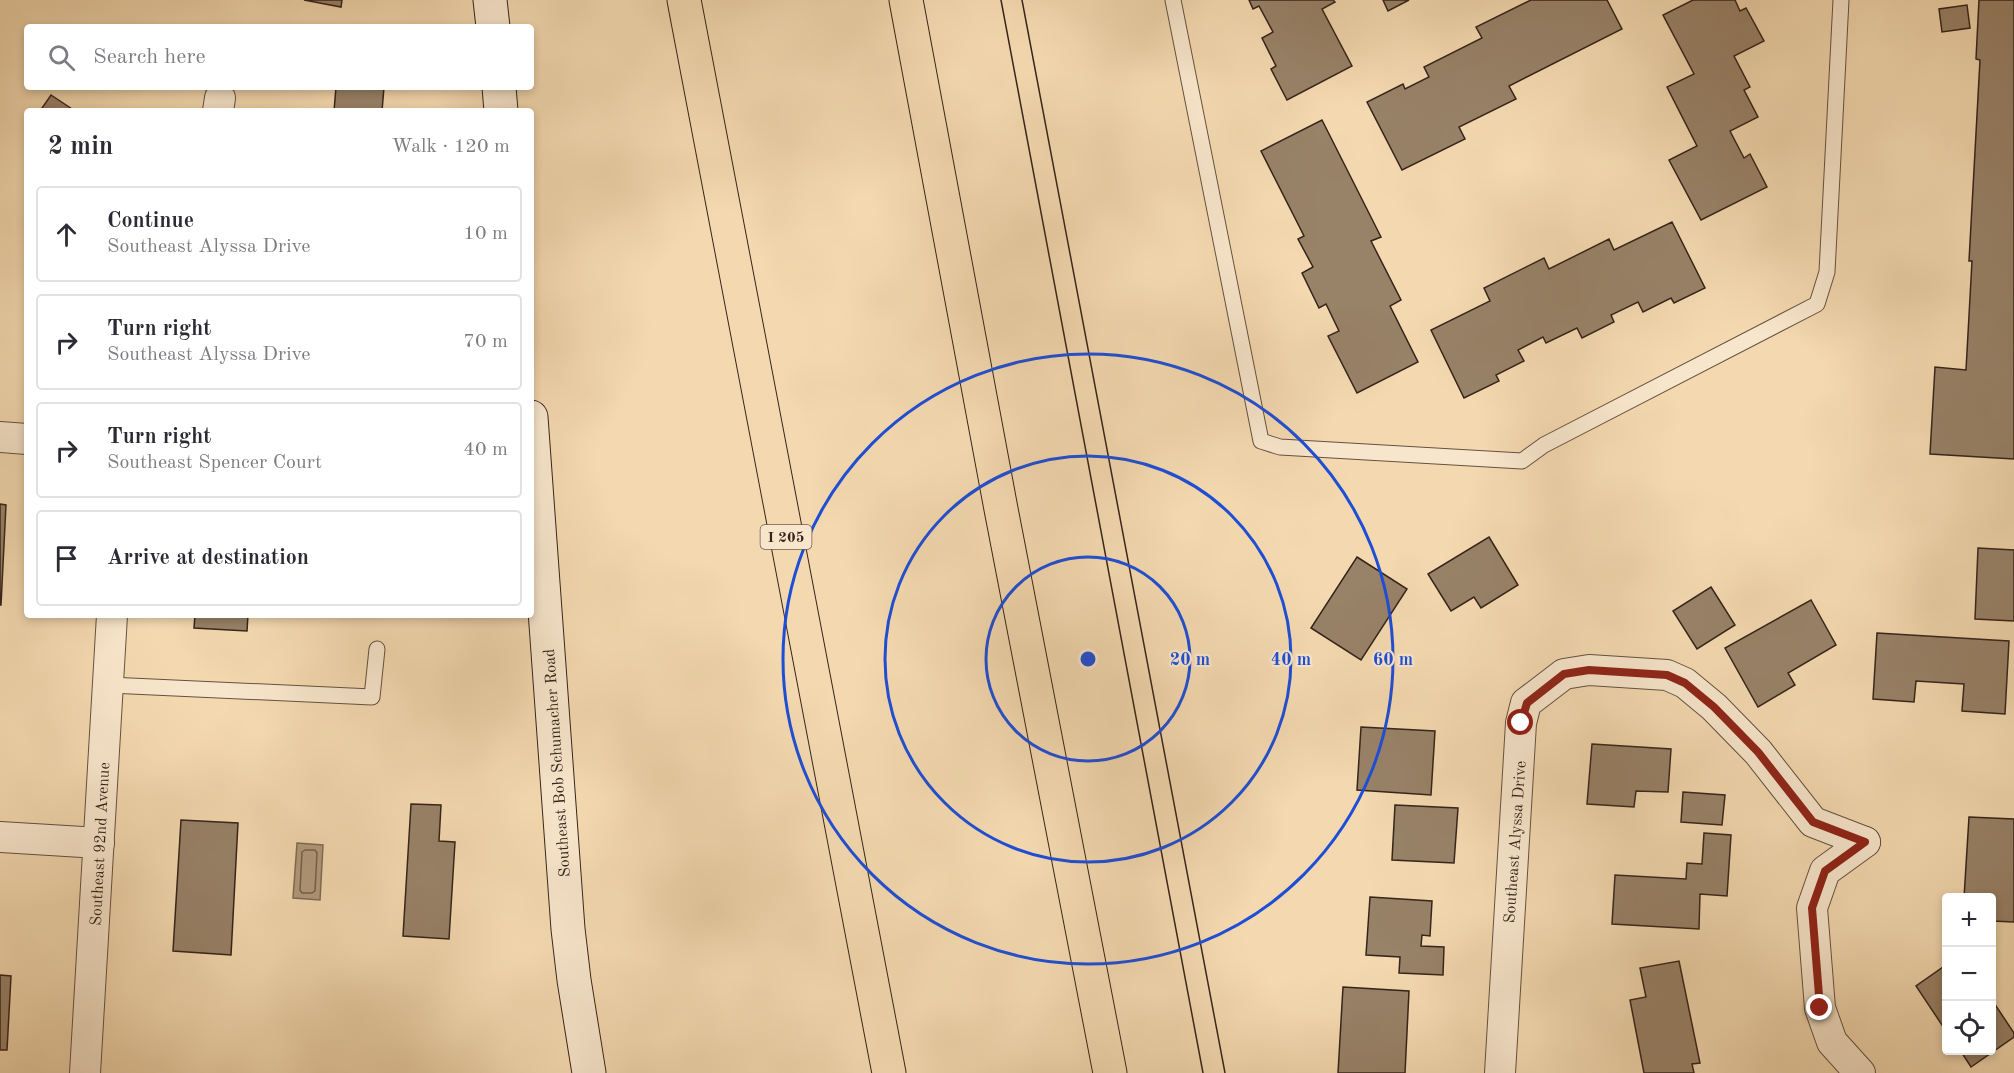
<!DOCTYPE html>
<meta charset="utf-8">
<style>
body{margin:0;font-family:"Old Standard TT",serif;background:#f2f2f3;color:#2b2b33}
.controls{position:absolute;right:18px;bottom:18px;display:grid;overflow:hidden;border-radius:6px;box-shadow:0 3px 9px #0003}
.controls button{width:54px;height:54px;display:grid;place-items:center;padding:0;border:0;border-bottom:2px solid #e1e1e2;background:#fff;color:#2b2b33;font:30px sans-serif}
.stop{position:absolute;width:18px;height:18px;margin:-14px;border:4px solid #8f2418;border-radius:50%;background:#fff}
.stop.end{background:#8f2418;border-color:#fff;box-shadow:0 2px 6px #0008}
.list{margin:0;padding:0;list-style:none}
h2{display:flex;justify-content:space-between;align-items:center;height:78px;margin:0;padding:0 24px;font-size:26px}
h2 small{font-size:20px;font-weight:400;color:#7c7c81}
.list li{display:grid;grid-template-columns:39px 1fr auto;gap:18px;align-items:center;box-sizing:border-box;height:96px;margin:0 12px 12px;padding:0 12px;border:2px solid #e1e1e2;border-radius:6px}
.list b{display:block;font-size:22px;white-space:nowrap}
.list p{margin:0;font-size:20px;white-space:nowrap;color:#7c7c81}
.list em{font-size:20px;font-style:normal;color:#7c7c81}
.icon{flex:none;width:33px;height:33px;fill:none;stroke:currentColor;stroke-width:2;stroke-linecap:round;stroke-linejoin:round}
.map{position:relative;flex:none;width:2014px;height:1073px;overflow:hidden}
.search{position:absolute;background:#fff;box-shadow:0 3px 9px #0003;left:24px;top:24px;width:510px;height:66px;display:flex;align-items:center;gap:15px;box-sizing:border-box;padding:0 21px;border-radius:6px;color:#7c7c81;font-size:22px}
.panel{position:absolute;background:#fff;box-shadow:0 3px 9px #0003;left:24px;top:108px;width:510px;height:510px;border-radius:6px}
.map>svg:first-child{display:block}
.water{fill:#b39b7d;stroke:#816b56;stroke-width:1.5}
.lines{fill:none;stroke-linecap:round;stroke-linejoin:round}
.shore{stroke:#74604c;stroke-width:1.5}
.building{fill:#988268;stroke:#35241b;stroke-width:1.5}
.service-casing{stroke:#655140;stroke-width:17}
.minor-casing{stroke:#655140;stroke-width:32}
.secondary-casing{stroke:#35241b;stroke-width:35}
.motorway-casing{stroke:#35241b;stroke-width:35}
.service{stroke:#f8e6cc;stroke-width:15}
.minor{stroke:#f8e6cc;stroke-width:30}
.secondary{stroke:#f8e6cc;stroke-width:33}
.motorway{stroke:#f4d9b0;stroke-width:33}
.tram{stroke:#35241b;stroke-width:1.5}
.route{stroke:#8f2418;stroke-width:8}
.ring{fill:none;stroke:#1d4ed8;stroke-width:3}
.labels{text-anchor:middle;stroke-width:4.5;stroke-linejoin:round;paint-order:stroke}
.shield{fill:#f8e6cc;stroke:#705e50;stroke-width:1.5}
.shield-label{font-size:15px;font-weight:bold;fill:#35241b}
.street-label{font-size:16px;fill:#35241b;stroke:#f8e6cc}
.centre{fill:#1d4ed8;stroke:#f8e6cc;stroke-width:3}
.ring-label{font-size:18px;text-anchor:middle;font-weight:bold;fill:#1d4ed8;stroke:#f8e6cc;stroke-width:4.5;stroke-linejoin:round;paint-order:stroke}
</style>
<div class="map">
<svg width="2014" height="1073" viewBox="0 0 2014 1073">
<rect width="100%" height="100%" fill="#f4d9b0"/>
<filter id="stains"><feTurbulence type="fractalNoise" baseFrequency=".00333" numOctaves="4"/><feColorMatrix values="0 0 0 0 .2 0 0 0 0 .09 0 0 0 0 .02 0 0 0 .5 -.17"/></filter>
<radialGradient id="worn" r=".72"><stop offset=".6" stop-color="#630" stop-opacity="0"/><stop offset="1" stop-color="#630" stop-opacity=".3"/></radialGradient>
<path class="water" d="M297,843l26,2 -3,55 -27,-2z"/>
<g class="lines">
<path class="shore" d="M305,850h10l2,3 -2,38 -3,2h-10l-2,-3 2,-38z"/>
</g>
<g class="building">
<path d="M304,0h38l-1,7z"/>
<path d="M1249,0h84l2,2 -13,7 30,57 -65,34 -16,-31 5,-3 -14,-28 11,-6 -14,-26 -6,3z"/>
<path d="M1383,0h26l-21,11z"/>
<path d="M1531,0h76l15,29 -113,57 7,13 -57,28 6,12 -63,31 -35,-68 36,-18 2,5 24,-12 -5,-10 58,-29 -6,-11z"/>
<path d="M1693,0h42l5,11 6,-3 18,33 -30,15 16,31 -6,3 14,27 -28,14 14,27 6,-4 17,33 -66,33 -32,-60 28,-14 -30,-59 27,-13 -31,-59z"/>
<path d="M1979,0h35v459l-84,-5 5,-87 31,3 6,-109h-3l11,-201 -4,-1z"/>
<path d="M1967,5l3,23 -28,4 -3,-23z"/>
<path d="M336,87h48l-2,24h-48z"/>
<path d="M51,95l24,16h-35z"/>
<path d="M1322,120l59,117 -10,4 30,59 -11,6 28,56 -61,31 -29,-57 11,-5 -13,-27 -7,4 -17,-35 11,-6 -15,-28 6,-3 -43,-85z"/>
<path d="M1672,222l33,66 -31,15 -3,-5 -28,14 -5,-10 -27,13 3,7 -32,16 -5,-10 -31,15 -3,-6 -25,13 6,11 -28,14 3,6 -35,17 -33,-68 59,-29 -6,-13 60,-30 5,11 60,-30 5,11z"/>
<path d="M0,504l6,1 -5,100h-1z"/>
<path d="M1489,537l29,48 -37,23 -7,-11 -23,14 -23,-37z"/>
<path d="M1978,548l36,2v71l-39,-2z"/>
<path d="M1357,557l50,32 -46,71 -50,-32z"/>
<path d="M1711,587l24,38 -38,24 -24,-38z"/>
<path d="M1811,600l25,45 -48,28 7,12 -37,22 -33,-59z"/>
<path d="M195,615h53l-1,16 -53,-3z"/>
<path d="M1877,633l132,8 -4,73 -43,-3 2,-27 -48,-3 -2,21 -41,-3z"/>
<path d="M1361,727l74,4 -4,64 -74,-5z"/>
<path d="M1592,744l79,5 -3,43 -32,-1 -2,16 -47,-3z"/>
<path d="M1683,792l42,3 -3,30 -41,-3z"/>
<path d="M411,804l30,1 -2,36 16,1 -6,97 -46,-3z"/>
<path d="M1395,805l63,3 -4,55 -62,-3z"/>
<path d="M1969,817l45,2v103l-22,-1v-23h-28z"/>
<path d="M181,820l57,3 -7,132 -58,-4z"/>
<path d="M1704,833l27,2 -4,61 -27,-2 -1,35 -87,-5 3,-49 71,4 1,-16 15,1z"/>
<path d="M1370,897l62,4 -2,35 -8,-1 -1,11 23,1 -1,28 -44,-2 1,-16 -34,-2z"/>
<path d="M1679,961l21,102 -8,1 2,9h-50l-14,-73 16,-3 -6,-29z"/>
<path d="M1946,965v66l-30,-45z"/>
<path d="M0,975l11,1 -4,74h-7z"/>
<path d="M1343,987l66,4 -4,82h-67z"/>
<path d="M1992,1000l22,33v4l-43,30 -11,-17h32z"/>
</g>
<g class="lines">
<g class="service-casing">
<g id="service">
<path d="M1173,0l88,441 19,6 242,14 22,-16 273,-141 10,-32 14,-272"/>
<path d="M109,685l263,12 5,-48"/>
</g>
</g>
<g class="minor-casing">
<g id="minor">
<path d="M218,111l2,-13"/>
<path d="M0,437l27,2"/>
<path d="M0,837l99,6"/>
<path d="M85,1073l27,-458"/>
<path d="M1500,1073l21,-350 5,-20 38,-29 25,-4 78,5 18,8 29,24 44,45 55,70 52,20"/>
<path d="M1860,1073l-28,-31 -12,-34 -8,-100 13,-37 40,-29"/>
</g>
</g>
<g class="secondary-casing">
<g id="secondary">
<path d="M490,0l3,27"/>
<path d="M499,87l2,24"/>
<path d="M531,417l37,512 6,51 15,93"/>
</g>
</g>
<g class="motorway-casing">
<g id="motorway">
<path d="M684,0l205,1073"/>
<path d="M906,0l95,509 109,564"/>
</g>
</g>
<use href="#service" class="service"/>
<use href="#minor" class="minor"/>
<use href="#secondary" class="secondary"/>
<use href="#motorway" class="motorway"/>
<g class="tram">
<path d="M1001,0l202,1073"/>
<path d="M1022,0l203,1073"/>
</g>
</g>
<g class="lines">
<path class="route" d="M1521,723l6,-20 37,-29 25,-4 78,5 18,8 29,24 44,45 55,70 52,20 -40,29 -13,37 8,100"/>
</g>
<g class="ring">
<circle cx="1088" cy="659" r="102"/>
<circle cx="1088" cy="659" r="203"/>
<circle cx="1088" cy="659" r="305"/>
</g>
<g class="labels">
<rect class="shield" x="760.5" y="525" width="51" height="24" rx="4.5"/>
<g class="shield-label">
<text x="786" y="542">I 205</text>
</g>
<g class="street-label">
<text transform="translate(556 763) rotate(-94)" y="6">Southeast Bob Schumacher Road</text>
<text transform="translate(1514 842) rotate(-86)" y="6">Southeast Alyssa Drive</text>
<text transform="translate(99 844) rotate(-87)" y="6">Southeast 92nd Avenue</text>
</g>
</g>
<circle cx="1088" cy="659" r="9" class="centre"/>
<g class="ring-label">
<text x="1190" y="665">20 m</text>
<text x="1291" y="665">40 m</text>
<text x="1393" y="665">60 m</text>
</g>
<rect width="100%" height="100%" filter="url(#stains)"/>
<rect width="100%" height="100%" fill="url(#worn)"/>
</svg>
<div class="controls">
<button>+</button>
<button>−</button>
<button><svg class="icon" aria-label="locate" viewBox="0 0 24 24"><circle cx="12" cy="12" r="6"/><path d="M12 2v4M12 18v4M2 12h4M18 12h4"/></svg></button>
</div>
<div class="stop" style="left:1521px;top:723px"></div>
<div class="stop end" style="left:1820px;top:1008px"></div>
<div class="search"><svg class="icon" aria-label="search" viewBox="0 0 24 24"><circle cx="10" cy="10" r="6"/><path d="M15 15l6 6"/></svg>Search here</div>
<section class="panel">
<h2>2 min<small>Walk · 120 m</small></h2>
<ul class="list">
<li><svg class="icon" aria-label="ahead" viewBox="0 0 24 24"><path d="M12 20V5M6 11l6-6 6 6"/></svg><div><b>Continue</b><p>Southeast Alyssa Drive</p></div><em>10 m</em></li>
<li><svg class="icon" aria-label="right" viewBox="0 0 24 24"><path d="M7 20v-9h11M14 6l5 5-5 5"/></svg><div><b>Turn right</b><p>Southeast Alyssa Drive</p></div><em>70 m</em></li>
<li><svg class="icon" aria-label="right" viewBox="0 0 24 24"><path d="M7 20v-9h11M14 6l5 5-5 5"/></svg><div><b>Turn right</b><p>Southeast Spencer Court</p></div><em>40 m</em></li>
<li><svg class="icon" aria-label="arrive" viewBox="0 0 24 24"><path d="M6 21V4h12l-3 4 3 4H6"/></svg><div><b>Arrive at destination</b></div></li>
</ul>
</section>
</div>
